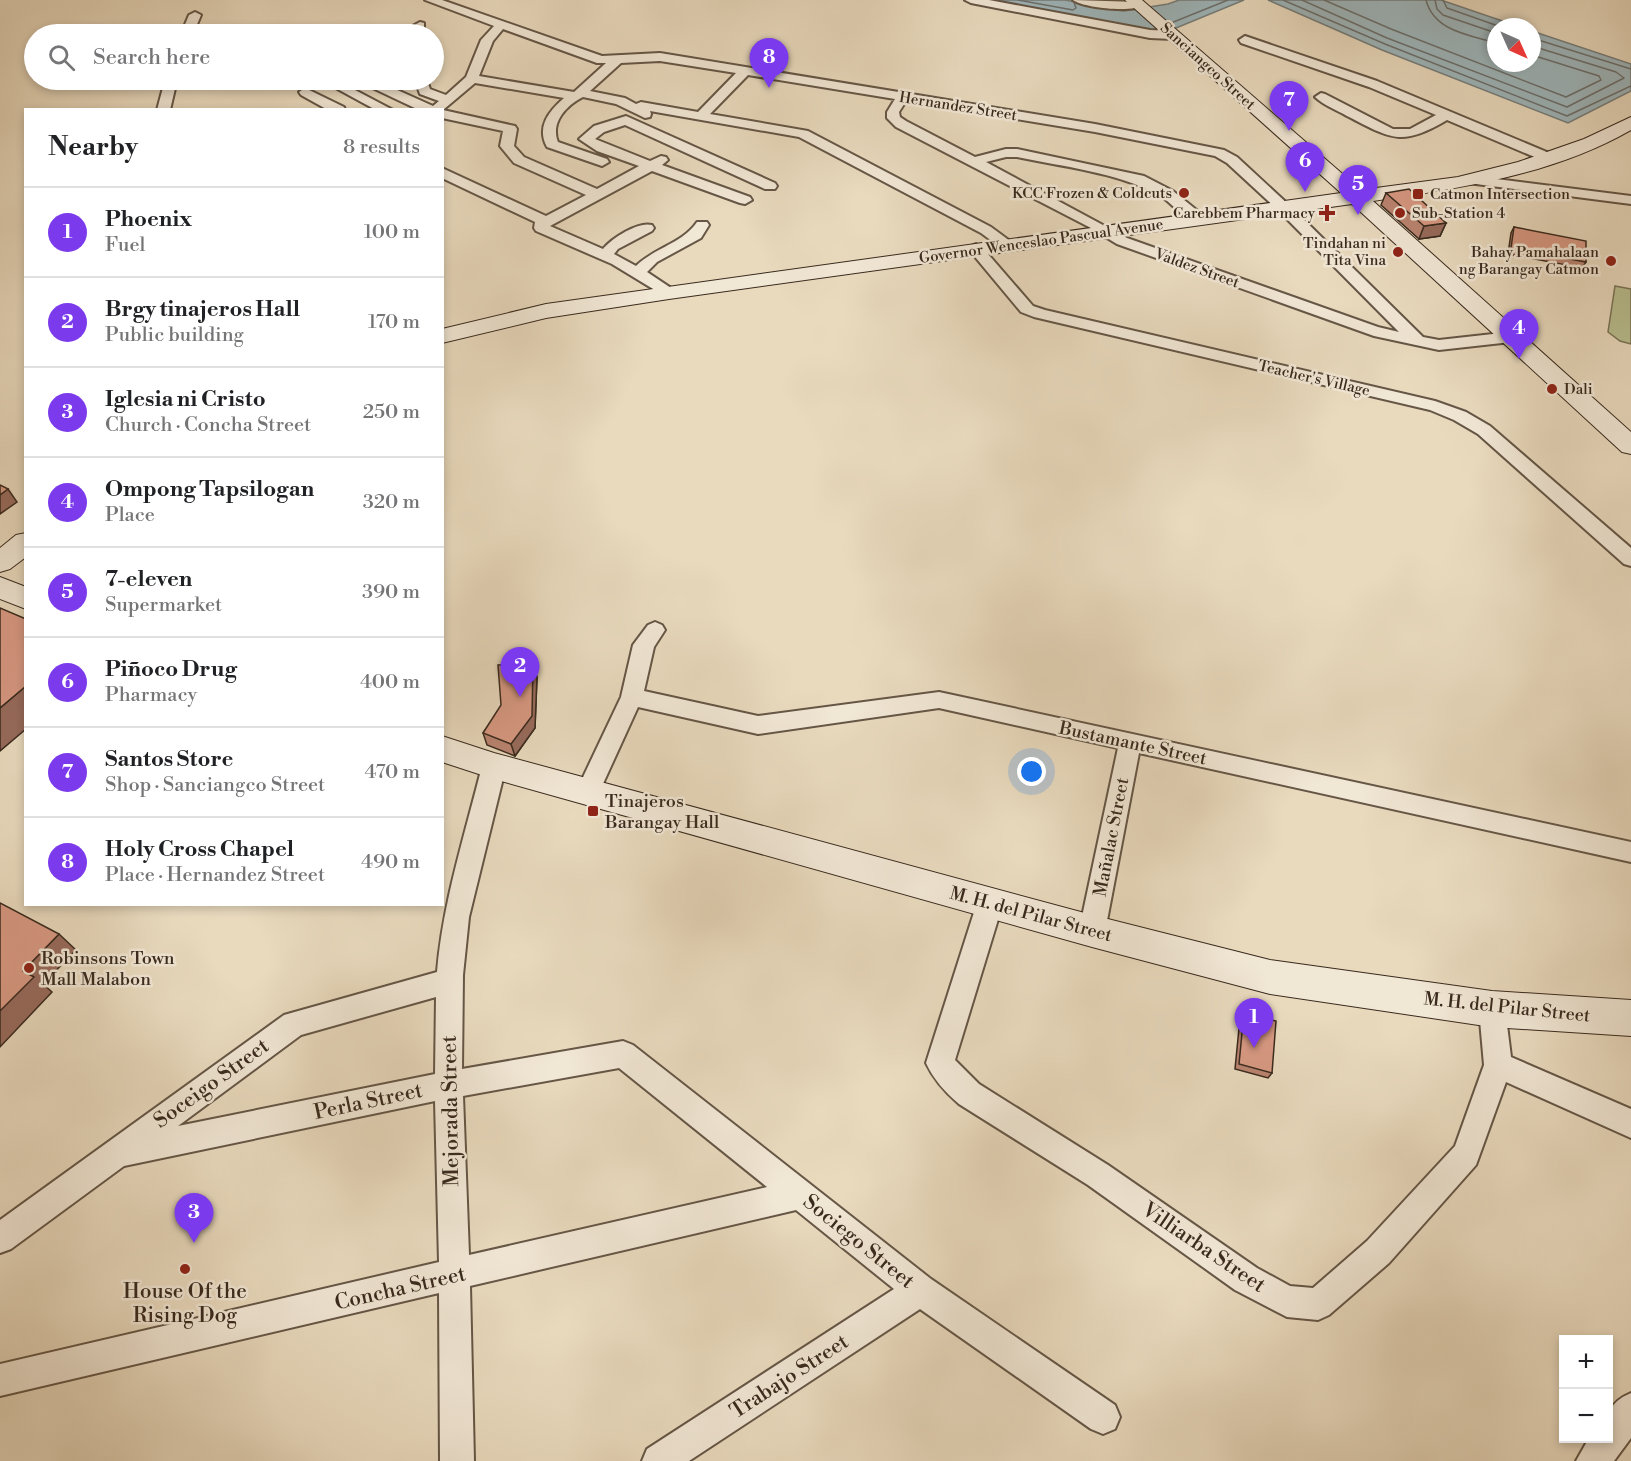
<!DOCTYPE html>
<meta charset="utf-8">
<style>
body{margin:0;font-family:"Libre Bodoni",serif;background:#f2f2f2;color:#202124}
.controls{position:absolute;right:18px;bottom:18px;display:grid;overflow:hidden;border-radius:0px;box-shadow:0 3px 9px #0003}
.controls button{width:54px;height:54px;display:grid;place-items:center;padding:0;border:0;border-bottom:2px solid #e0e0e0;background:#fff;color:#202124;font:30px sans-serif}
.compass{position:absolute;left:1487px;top:18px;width:54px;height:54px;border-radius:50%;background:#fff;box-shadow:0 3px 9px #0003;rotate:135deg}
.you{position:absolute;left:1032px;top:772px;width:21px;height:21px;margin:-15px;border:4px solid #fff;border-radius:50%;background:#1a73e8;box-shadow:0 0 0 9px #1a73e833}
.badge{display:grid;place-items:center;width:39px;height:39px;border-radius:50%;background:#7c3aed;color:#fff;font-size:20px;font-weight:700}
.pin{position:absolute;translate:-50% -50px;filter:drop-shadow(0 2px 3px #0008)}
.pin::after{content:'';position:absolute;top:32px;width:21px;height:18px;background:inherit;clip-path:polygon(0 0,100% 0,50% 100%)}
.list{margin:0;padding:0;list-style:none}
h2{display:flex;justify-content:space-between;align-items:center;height:78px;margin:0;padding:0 24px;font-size:26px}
h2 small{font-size:20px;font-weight:400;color:#757577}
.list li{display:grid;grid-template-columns:39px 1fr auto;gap:18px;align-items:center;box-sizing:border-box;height:90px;padding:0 24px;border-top:2px solid #e0e0e0}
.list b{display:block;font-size:22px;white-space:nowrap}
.list p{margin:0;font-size:20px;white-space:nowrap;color:#757577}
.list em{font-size:20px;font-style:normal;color:#757577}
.icon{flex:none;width:33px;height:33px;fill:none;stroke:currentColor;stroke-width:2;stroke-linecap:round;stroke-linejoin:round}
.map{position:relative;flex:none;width:1631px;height:1461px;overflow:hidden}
.search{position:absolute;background:#fff;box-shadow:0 3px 9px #0003;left:24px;top:24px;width:420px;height:66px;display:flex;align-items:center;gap:15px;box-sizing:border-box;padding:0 21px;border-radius:33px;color:#757577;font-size:22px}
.panel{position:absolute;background:#fff;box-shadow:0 3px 9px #0003;left:24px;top:108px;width:420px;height:798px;border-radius:0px}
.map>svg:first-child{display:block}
.green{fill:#b9bf90;stroke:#797457;stroke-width:1.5}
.water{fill:#9eb7bd;stroke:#767f7d;stroke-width:1.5}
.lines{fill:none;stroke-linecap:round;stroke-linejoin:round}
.shore{stroke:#6c706e;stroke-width:1.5}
.minor-casing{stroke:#655646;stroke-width:4}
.secondary-casing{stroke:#392a1e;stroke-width:2}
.minor{fill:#f1e7d5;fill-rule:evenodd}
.secondary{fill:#f1e7d5;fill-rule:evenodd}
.wall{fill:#ba8471;stroke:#392a1e;stroke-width:1.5}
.shaded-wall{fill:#976b5c;stroke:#392a1e;stroke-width:1.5}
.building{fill:#d89983;stroke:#392a1e;stroke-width:1.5}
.poi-dot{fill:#8f2418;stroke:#f1e7d5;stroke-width:2}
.labels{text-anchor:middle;stroke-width:5;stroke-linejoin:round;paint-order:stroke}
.far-street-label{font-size:15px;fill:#392a1e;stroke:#f1e7d5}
.far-poi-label{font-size:15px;fill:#392a1e;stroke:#f1e7d5;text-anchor:end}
.street-label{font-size:18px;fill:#392a1e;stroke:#f1e7d5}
.poi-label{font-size:18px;fill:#392a1e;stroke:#f1e7d5;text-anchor:start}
.near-street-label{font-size:21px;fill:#392a1e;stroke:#f1e7d5}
.near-poi-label{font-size:21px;fill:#392a1e;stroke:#f1e7d5}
</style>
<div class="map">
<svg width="1631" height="1461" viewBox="0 0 1631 1461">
<rect width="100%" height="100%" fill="#e9dabe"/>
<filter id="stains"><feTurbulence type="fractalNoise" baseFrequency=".00333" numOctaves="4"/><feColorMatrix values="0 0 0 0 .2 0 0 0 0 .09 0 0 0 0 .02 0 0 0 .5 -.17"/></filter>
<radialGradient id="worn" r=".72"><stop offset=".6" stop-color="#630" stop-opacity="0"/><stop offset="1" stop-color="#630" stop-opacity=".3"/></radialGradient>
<path class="green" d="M1615,286l16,3v55l-11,-3 -12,-9z"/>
<g class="water">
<path d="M986,0h79l59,11 44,-7 11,-4h65l-68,28 -19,4z"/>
<path d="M1268,0h173l79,27h-24v36h36v-32l99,33v27l-63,32 -186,-73z"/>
</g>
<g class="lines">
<g class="shore">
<path d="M1018,0l55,10 3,-2 -2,-6"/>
<path d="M1283,0l102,44 182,72 64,-30"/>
<path d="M1302,0l85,38 180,69 57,-29 -8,-6 -84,-26"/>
<path d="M1324,0l67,29 175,68 35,-17 -2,-4 -67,-21"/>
<path d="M1426,0c8,31 43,35 70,43"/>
<path d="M1435,0l2,9 6,6 53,18"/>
<path d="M1443,0l4,8 54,19"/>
<path d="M1171,23l57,-23"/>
<path d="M1532,38l99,31"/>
</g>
<g class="minor-casing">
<g id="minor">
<path d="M425,0h17l160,56 58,-3 435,71 129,26 13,7 53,49 133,131 16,3 72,-8 8,5 -8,5 -72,8 -65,-14 -257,-92 -28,-17 -193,-100 -9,-9v-6l8,-13 -147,-24 -38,39 98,17 183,96 19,14 2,3 -2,3h-10l-19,-14 -182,-96 -149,-26 1,3 -1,3 -5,1 -29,-14 -33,-7c-16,8 -33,25 -25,45l49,17 2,3 -7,4 -55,-19c-11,-20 2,-36 17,-49l-89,-15 -32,27 72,16 2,3 -3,17 10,11 73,32 42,-23 -42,-15 -18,-12 15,-13 32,-10 149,67 2,3 -2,3h-10l-140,-64 -21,7 -9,7 55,22 11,-5 5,1 2,3 -6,5 88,32 2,3 -7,4 -5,-1 -88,-32 -102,55 53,23c8,-10 35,-28 49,-24l2,3 -2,3 -34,18 -4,5 22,12c18,-18 47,-23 61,-44h10l2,3 -8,13 -44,24 -10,10 30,20 -8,5 -6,-2 -51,-31 -76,-33 -2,-3 1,-6 -93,-44v-10l104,48 40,-21 -72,-32 -14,-17 3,-15 -61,-13v-8h-23l-57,-27 -2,-3h15l58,26 6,-5 -19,-7 -5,-14h12l3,9 16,6 20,-18 15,-37 13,-14zM503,29l94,34h9l-32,29 -95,-16 14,-35zM660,61l76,12 -38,39 -57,-10 -5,2 -11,-6 -35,-7 31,-28zM906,101l189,31 120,24 12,7 53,49 119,120 -21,-5 -251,-89 -141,-76 20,-5h11c47,10 99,15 142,38 13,7 29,31 45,27l2,-3 -2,-3 -31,-25 -29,-15 -127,-27h-11l-31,8 -69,-36 -6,-4 -1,-5z"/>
<path d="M965,0h24l161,30 23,1 6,4 -6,4 -23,-1 -179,-35z"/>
<path d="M1073,0l65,2 6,3c-11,8 -61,3 -71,-5z"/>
<path d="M195,12l6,3 -8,19h-12l8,-19z"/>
<path d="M420,22l4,1v4l-12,7h-14z"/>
<path d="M1245,36l132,45 177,74 2,3 -7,4 -5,-1 -97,-41c-46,27 -55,19 -100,-4 -10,-6 -24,-11 -32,-19l6,-4 4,1 68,35h17l26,-14 -67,-28 -128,-44 -2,-3z"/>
<path d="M165,80h12l-7,30h-13z"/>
<path d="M321,80h15l57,30h-17z"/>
<path d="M305,88l39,19 1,3h-17l-27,-15 -2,-3z"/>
<path d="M1473,176l158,20v8l-163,-21 -2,-3 2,-3z"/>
<path d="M976,244l5,2 52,60 12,4 390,91 31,11 24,14 141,122v18l-7,-2 -146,-130 -24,-14 -24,-10 -396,-93 -13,-5 -50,-60 -3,-3 3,-3z"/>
<path d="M655,622l7,3 3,5 -11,17 -10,44 114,25 181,-24 692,150v20l-492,-109 -34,178 -4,8 -9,3 -9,-3 -4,-8 39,-183 -179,-40 -181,26 -120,-27 -42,92 -8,3 -8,-3 -4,-7 45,-95 12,-52 15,-20z"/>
<path d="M494,757l8,2 4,7 -37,151 -6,58 -1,94 161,-28 10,4 298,234 184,126 5,12 -5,12 -12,5 -12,-5 -171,-120 -231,152h-47l5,-12 247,-160 -98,-79 -326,76 4,175h-34l-1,-168 -439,103v-32l439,-102 -4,-161 -311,65 -113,83 -11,4v-33l284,-205 153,-43c6,-71 28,-137 45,-206l4,-7zM436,997l-1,77 -257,52 123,-91zM619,1068l148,119 -298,68 -6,-159z"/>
<path d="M990,892l9,3 4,8 -48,157 24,24 129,81 149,103 33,18 23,2 54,-47 88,-95 29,-81 -5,-56 4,-9 9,-4 9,4 4,9 6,48 120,52v29l-125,-56 -30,83 -87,98 -60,52 -11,5 -31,-3 -52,-27 -147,-105 -129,-81c-14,-12 -25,-24 -33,-41l51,-160 4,-8z"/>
<path d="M1631,1393v45l-17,23h-38l13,-23h19c0,-23 -1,-35 23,-45z"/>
</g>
</g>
<g class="secondary-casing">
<g id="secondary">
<path d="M1125,0h17l219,190 97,-13 60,-15 66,-23 47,-22v13c-79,45 -169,58 -258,71l258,231v22l-9,-2 -270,-248 -683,95 -123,19 -104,25v-14l104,-25 795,-111z"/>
<path d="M26,533v24l-16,12 -10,3v-24l16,-13z"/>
<path d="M0,577l26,10v22l-26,-10z"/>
<path d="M442,736l52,17 598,162 178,45 222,31 139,9v36l-139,-9 -222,-33 -178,-47 -598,-168 -52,-17z"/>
</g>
</g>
<use href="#minor" class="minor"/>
<use href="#secondary" class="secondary"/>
</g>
<g class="wall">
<path d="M1386,193l60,30 -6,13 -21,3 -38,-34z"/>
<path d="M1514,227l72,35 -4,6 -74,-14 3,-21z"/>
<path d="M533,664l4,13 -2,51 -20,28 -28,-11 -4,-12z"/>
<path d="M1244,1013l28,60 -4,5 -33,-9 5,-51z"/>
</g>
<g class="shaded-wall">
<path d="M1446,223l-6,13 -21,3 5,-13z"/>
<path d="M8,489l9,13 -17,12v-19z"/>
<path d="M533,664l4,13 -2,51 -20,28 -4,-12z"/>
<path d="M26,686v43l-26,22v-43z"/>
<path d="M59,934l17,16 -33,34 9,8 -52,55v-36l23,-40z"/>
</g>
<g class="building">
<path d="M1409,189l37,34 -22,3 -38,-33z"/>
<path d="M1514,227l72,14v21l-75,-14z"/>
<path d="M0,485l8,4 -8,6z"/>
<path d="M0,608l26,11v67l-26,22z"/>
<path d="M533,664l-1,52 -21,28 -28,-11 18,-28 -3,-40z"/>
<path d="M0,903l59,31 -36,37 11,6 -34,34z"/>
<path d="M1244,1013l32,8 -4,52 -33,-9z"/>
</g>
<g class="poi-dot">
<circle cx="1184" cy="193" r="6"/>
<rect x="1412" y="188" width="12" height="12" rx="3"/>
<path d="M1324 204h6v6h6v6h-6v6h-6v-6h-6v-6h6z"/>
<circle cx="1400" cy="213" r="6"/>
<circle cx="1398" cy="252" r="6"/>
<circle cx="1611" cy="261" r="6"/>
<circle cx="1552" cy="389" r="6"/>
<rect x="587" y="805" width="12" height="12" rx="3"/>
<circle cx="29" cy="968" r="6"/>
<circle cx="185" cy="1269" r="6"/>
</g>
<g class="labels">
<g class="far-street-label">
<text transform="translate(1208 66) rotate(42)" y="5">Sanciangco Street</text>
<text transform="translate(958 106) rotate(9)" y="5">Hernandez Street</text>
<text transform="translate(1041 241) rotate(-8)" y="5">Governor Wenceslao Pascual Avenue</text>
<text transform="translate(1197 268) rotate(20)" y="5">Valdez Street</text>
<text transform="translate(1314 378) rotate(13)" y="5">Teacher's Village</text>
</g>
<g class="far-poi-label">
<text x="1172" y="198">KCC Frozen &amp; Coldcuts</text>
<text x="1430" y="199" text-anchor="start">Catmon Intersection</text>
<text x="1315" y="218">Carebbem Pharmacy</text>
<text x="1412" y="218" text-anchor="start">Sub-Station 4</text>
<text x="1386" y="248">Tindahan ni<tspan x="1386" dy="17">Tita Vina</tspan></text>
<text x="1599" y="257">Bahay Pamahalaan<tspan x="1599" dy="17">ng Barangay Catmon</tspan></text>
<text x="1564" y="394" text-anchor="start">Dali</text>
</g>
<g class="street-label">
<text transform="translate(1133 743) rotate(12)" y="6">Bustamante Street</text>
<text transform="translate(1111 837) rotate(-79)" y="6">Mañalac Street</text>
<text transform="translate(1031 914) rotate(15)" y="6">M. H. del Pilar Street</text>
<text transform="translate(1507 1007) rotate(6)" y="6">M. H. del Pilar Street</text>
</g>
<g class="poi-label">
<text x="605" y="807">Tinajeros<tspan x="605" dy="21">Barangay Hall</tspan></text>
<text x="41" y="964">Robinsons Town<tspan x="41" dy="21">Mall Malabon</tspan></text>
</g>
<g class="near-street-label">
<text transform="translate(211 1083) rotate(-36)" y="7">Soceigo Street</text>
<text transform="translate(368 1101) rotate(-12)" y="7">Perla Street</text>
<text transform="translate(450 1111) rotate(-91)" y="7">Mejorada Street</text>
<text transform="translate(859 1241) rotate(39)" y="7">Sociego Street</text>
<text transform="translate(1204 1247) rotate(34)" y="7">Villiarba Street</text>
<text transform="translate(400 1288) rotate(-13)" y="7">Concha Street</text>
<text transform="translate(789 1376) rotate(-33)" y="7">Trabajo Street</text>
</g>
<g class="near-poi-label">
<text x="185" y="1298">House Of the<tspan x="185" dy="24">Rising Dog</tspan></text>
</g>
</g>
<rect width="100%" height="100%" filter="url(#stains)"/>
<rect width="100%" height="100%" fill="url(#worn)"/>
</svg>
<div class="controls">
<button>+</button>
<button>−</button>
</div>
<svg class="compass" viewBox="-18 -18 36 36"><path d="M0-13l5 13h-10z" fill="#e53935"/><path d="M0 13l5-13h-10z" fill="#757577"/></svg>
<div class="you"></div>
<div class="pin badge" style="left:1254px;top:1048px">1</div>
<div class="pin badge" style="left:520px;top:697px">2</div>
<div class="pin badge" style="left:194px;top:1243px">3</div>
<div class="pin badge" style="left:1519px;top:359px">4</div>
<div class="pin badge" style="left:1358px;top:215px">5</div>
<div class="pin badge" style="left:1305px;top:192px">6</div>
<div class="pin badge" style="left:1289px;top:131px">7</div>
<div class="pin badge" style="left:769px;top:88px">8</div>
<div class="search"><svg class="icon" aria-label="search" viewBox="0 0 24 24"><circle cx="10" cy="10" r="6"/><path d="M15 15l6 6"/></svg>Search here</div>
<section class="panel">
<h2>Nearby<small>8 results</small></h2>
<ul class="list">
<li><span class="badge">1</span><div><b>Phoenix</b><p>Fuel</p></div><em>100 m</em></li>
<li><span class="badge">2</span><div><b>Brgy tinajeros Hall</b><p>Public building</p></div><em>170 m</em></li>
<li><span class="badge">3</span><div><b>Iglesia ni Cristo</b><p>Church · Concha Street</p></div><em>250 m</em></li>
<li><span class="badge">4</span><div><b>Ompong Tapsilogan</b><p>Place</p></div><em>320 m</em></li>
<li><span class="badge">5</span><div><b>7-eleven</b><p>Supermarket</p></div><em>390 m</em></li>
<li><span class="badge">6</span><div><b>Piñoco Drug</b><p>Pharmacy</p></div><em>400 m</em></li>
<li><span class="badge">7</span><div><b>Santos Store</b><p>Shop · Sanciangco Street</p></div><em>470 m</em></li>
<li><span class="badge">8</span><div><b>Holy Cross Chapel</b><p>Place · Hernandez Street</p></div><em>490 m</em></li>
</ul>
</section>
</div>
